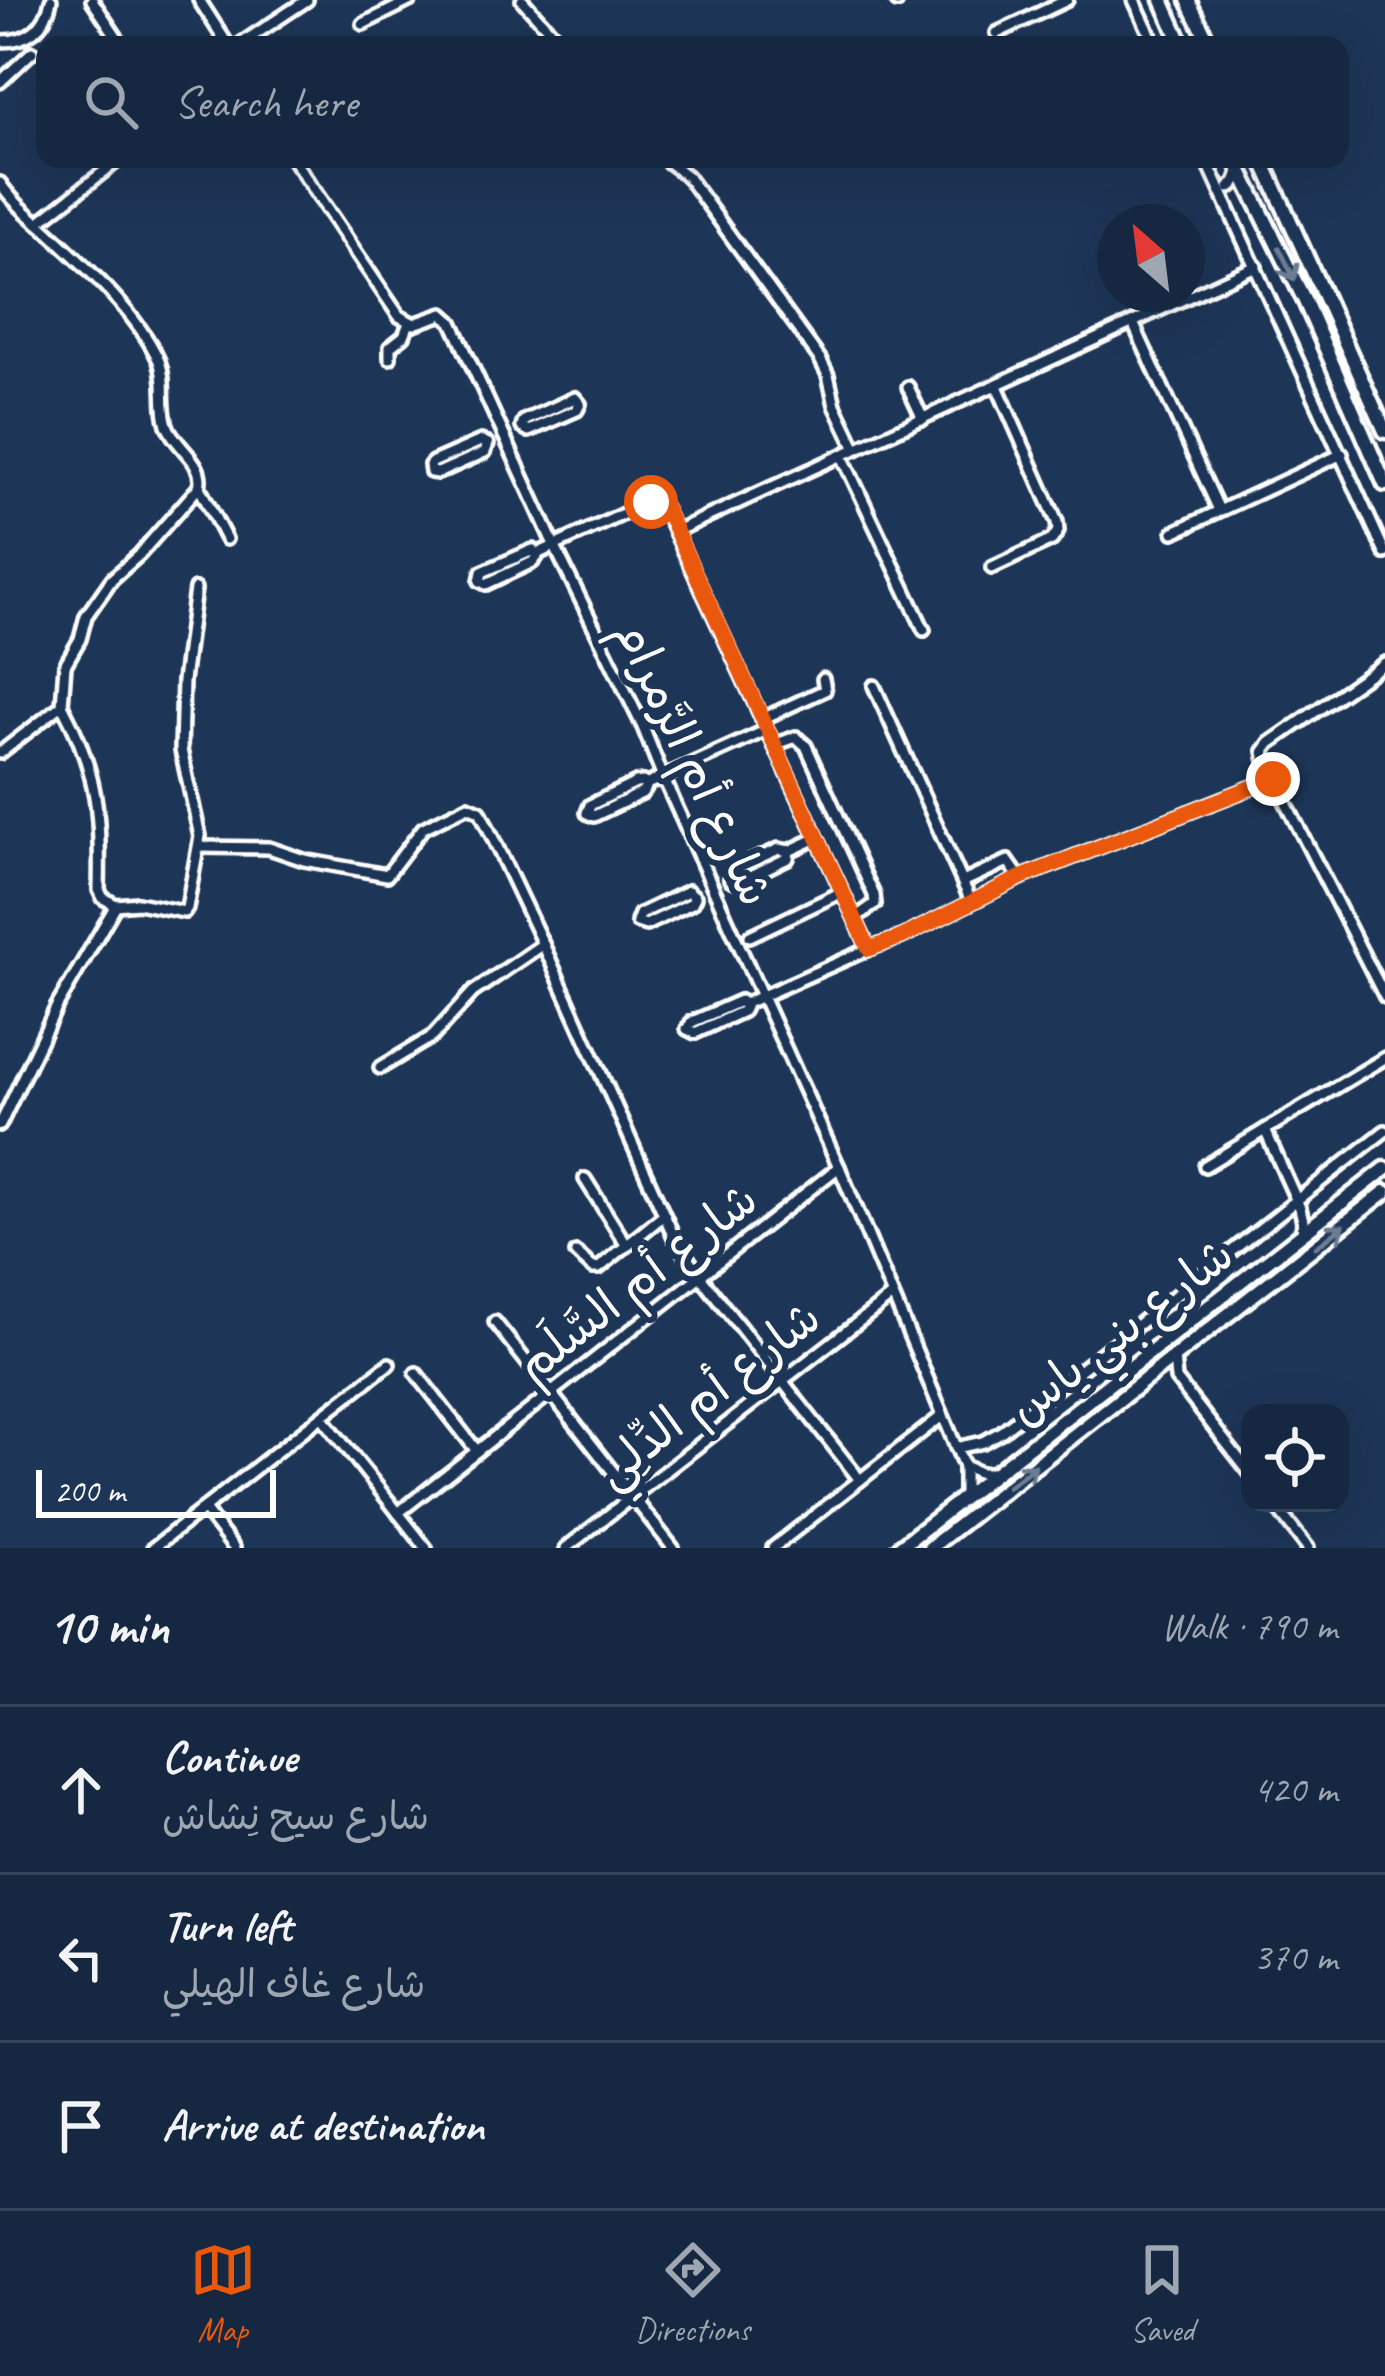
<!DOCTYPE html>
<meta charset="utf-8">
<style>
body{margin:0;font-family:Caveat,"Playpen Sans Arabic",sans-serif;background:#23344c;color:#f1f3f6}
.controls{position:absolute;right:36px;bottom:36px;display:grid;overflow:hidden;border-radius:24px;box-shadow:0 12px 48px #0002}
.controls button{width:108px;height:108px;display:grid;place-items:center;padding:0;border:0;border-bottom:3px solid #35445a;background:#162841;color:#f1f3f6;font:60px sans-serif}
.compass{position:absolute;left:1097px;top:204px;width:108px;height:108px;border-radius:50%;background:#162841;box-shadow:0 12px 48px #0002;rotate:332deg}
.scale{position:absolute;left:36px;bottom:30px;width:240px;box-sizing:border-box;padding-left:12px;border:6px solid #fff;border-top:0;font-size:33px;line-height:42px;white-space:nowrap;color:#fff;-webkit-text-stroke:9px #1d3557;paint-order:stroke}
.stop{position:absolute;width:36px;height:36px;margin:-27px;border:9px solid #ea580c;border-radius:50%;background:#fff}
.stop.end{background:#ea580c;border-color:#fff;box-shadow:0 3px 12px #0008}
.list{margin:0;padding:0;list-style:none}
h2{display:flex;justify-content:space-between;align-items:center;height:156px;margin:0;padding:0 48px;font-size:51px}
h2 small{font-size:39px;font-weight:400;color:#9ea6b1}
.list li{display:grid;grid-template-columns:78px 1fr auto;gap:36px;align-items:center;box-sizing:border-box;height:168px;padding:0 48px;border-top:3px solid #35445a}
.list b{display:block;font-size:45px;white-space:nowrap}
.list p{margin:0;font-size:39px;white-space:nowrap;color:#9ea6b1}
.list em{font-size:39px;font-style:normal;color:#9ea6b1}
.icon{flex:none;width:66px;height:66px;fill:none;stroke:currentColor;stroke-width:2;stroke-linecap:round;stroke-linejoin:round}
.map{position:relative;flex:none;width:1385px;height:1548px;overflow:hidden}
.search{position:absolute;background:#162841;box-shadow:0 12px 48px #0002;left:36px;right:36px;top:36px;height:132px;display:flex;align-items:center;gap:30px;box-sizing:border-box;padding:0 42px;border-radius:24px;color:#9ea6b1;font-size:45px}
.sheet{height:660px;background:#162841}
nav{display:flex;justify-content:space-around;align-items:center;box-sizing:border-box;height:168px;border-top:3px solid #35445a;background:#162841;font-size:33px;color:#9ea6b1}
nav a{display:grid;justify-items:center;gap:6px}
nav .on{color:#ea580c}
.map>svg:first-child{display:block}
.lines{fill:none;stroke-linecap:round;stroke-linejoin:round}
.minor-casing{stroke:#fff;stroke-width:18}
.major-casing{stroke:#fff;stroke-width:21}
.minor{stroke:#1d3557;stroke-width:9}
.major{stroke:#1d3557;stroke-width:12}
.oneway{stroke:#6c7c92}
.route{stroke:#ea580c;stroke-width:15}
.labels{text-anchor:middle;stroke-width:12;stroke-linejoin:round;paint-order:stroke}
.street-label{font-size:48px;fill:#fff;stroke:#1d3557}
</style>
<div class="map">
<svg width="1385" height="1548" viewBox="0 0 1385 1548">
<rect width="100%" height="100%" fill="#1d3557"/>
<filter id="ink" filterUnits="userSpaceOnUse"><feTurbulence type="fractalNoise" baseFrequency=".00833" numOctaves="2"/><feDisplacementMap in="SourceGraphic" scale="24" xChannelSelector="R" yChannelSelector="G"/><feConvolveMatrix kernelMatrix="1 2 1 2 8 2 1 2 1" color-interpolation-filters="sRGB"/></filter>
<g filter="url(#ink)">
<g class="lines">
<g class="minor-casing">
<g id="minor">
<path d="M92,0l30,45"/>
<path d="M199,0l29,45"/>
<path d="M522,0l41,45"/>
<path d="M897,0v2"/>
<path d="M1134,0l21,45"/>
<path d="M363,24l48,-24"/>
<path d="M997,33l70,-33"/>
<path d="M0,41c28,1 46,-14 51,-41"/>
<path d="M239,45l68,-45"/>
<path d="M0,82l32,-30"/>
<path d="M293,159l106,157 15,8 29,-10 9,8 103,225 88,180 20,50 176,390 125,299v31"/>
<path d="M664,159l23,17 133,183 8,16 7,30 21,44"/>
<path d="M1206,159l179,394"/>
<path d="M0,183c12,18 28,31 45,46 38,35 93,84 114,132 8,21 1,43 8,64 8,23 39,37 32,62l27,52"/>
<path d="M1229,188l6,-5 5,-14"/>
<path d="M38,223l82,-64"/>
<path d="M1133,323l86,187"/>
<path d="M390,358v-11l14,-11 5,-13"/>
<path d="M908,387l15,32"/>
<path d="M575,398l5,6 -3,6 -48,21 -7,-4 2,-6z"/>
<path d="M481,441l7,3 -3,8 -47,21 -7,-1 -1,-7 3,-3z"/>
<path d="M842,456l82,174"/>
<path d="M676,531l580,-265"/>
<path d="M1174,532l168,-78"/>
<path d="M533,550l4,7 -4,5 -47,22 -6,-3 2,-9z"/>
<path d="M537,554l108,-50h17l207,445"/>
<path d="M992,568l60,-28 6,-9 -1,-9 -60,-136"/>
<path d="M1385,663l-115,80 -6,8 3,15 118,231"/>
<path d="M874,686l97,215"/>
<path d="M62,705c36,67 39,112 37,185l4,8 13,7 22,-2 46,9 3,-4 13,-72 -19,-86 2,-69 12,-92"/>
<path d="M762,719l63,-29 -2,-11"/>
<path d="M774,745l22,-8 10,9 68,149 1,9 -20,14"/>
<path d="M0,753l62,-48 3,-40 15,-26 6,-23 26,-37 27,-24 60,-68"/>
<path d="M643,782l3,6 -4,5 -48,23 -7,-3 3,-8 46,-22z"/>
<path d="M645,785l122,-55"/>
<path d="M199,847l70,1 35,12 83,15 36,-47 45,-22 12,5 63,133 132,295 25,37 160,204"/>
<path d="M779,849l10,2 -1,7 -50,24 -8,-3 2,-9z"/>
<path d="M789,851l28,-13"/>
<path d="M963,882l45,-21 12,17"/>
<path d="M688,891l7,6 -3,6 -46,22 -9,-3 3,-8z"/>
<path d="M750,936l92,-44"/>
<path d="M740,1001l5,6 -2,4 -48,22 -8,-4 5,-7z"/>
<path d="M744,1004l125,-55 33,-12 118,-59 253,-99"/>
<path d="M380,1068l53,-32 40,-44 70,-48"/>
<path d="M0,1125l57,-119 59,-101"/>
<path d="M1265,1130l35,78 3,13 -1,13"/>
<path d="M1205,1166l180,-108"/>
<path d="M585,1179l42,67"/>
<path d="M576,1253l17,15h6l65,-53"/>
<path d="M495,1322l178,226"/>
<path d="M1174,1357l2,22 74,94"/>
<path d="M416,1373l61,78"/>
<path d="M322,1417l104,131"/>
<path d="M956,1448l27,-6 18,-10 384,-301"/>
<path d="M964,1466l16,7h14"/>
<path d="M1273,1503l35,45"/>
<path d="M204,1509l30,39"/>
<path d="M398,1513l441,-346"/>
<path d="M153,1548l236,-184"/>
<path d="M566,1548l326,-252"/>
<path d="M773,1548l169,-132"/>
</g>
</g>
<g class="major-casing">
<g id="major">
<path d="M1162,0l20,45"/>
<path d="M1188,0l22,45"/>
<path d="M1235,159l70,142 80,183"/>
<path d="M1262,159l123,272"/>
<path d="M899,1548l486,-379"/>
<path d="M930,1548l455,-356"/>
</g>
</g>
<use href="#minor" class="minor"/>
<use href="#major" class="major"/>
</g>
<defs><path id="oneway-shaft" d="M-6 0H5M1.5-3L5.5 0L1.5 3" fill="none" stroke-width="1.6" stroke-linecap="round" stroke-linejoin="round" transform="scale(3)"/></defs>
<g class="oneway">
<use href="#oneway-shaft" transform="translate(1287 264) rotate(64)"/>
<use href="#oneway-shaft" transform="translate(1330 1236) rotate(-38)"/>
<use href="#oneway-shaft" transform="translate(1022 1476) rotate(-38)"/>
</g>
</g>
<g class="lines" filter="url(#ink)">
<path class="route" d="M651,502l11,2 3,3 204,442 33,-12 118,-59 253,-99"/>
</g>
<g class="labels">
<g class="street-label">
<text transform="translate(695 762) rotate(65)" y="17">شارع أم الرَّمرام</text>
<text transform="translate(636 1281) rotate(-38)" y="17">شارع أم السَّلَم</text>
<text transform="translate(1120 1330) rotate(-38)" y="17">شارع بني ياس</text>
<text transform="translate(707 1393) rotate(-38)" y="17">شارع أم الدِّلِي</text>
</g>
</g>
</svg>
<div class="controls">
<button><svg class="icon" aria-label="locate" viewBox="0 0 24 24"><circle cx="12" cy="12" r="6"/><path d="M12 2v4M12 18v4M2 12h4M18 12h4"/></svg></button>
</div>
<svg class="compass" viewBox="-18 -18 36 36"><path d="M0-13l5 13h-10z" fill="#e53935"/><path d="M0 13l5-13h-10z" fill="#9ea6b1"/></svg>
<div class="scale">200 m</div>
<div class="stop" style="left:651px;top:502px"></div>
<div class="stop end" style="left:1273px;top:779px"></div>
<div class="search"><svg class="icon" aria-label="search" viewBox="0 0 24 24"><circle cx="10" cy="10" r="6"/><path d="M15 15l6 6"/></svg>Search here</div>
</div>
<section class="sheet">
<h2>10 min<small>Walk · 790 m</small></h2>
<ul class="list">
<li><svg class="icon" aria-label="ahead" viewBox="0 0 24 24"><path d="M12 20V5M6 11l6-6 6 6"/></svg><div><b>Continue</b><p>شارع سيح نِشاش</p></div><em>420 m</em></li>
<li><svg class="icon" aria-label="left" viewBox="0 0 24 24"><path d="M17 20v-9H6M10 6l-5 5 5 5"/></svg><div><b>Turn left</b><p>شارع غاف الهيلي</p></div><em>370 m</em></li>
<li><svg class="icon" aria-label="arrive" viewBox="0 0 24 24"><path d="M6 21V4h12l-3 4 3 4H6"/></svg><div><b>Arrive at destination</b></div></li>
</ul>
</section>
<nav>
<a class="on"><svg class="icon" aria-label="map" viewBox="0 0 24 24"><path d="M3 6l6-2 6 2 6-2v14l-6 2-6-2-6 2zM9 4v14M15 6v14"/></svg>Map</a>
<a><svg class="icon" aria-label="directions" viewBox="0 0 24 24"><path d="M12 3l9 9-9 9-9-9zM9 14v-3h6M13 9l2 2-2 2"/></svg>Directions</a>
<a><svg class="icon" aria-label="saved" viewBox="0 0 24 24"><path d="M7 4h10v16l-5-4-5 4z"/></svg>Saved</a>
</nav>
